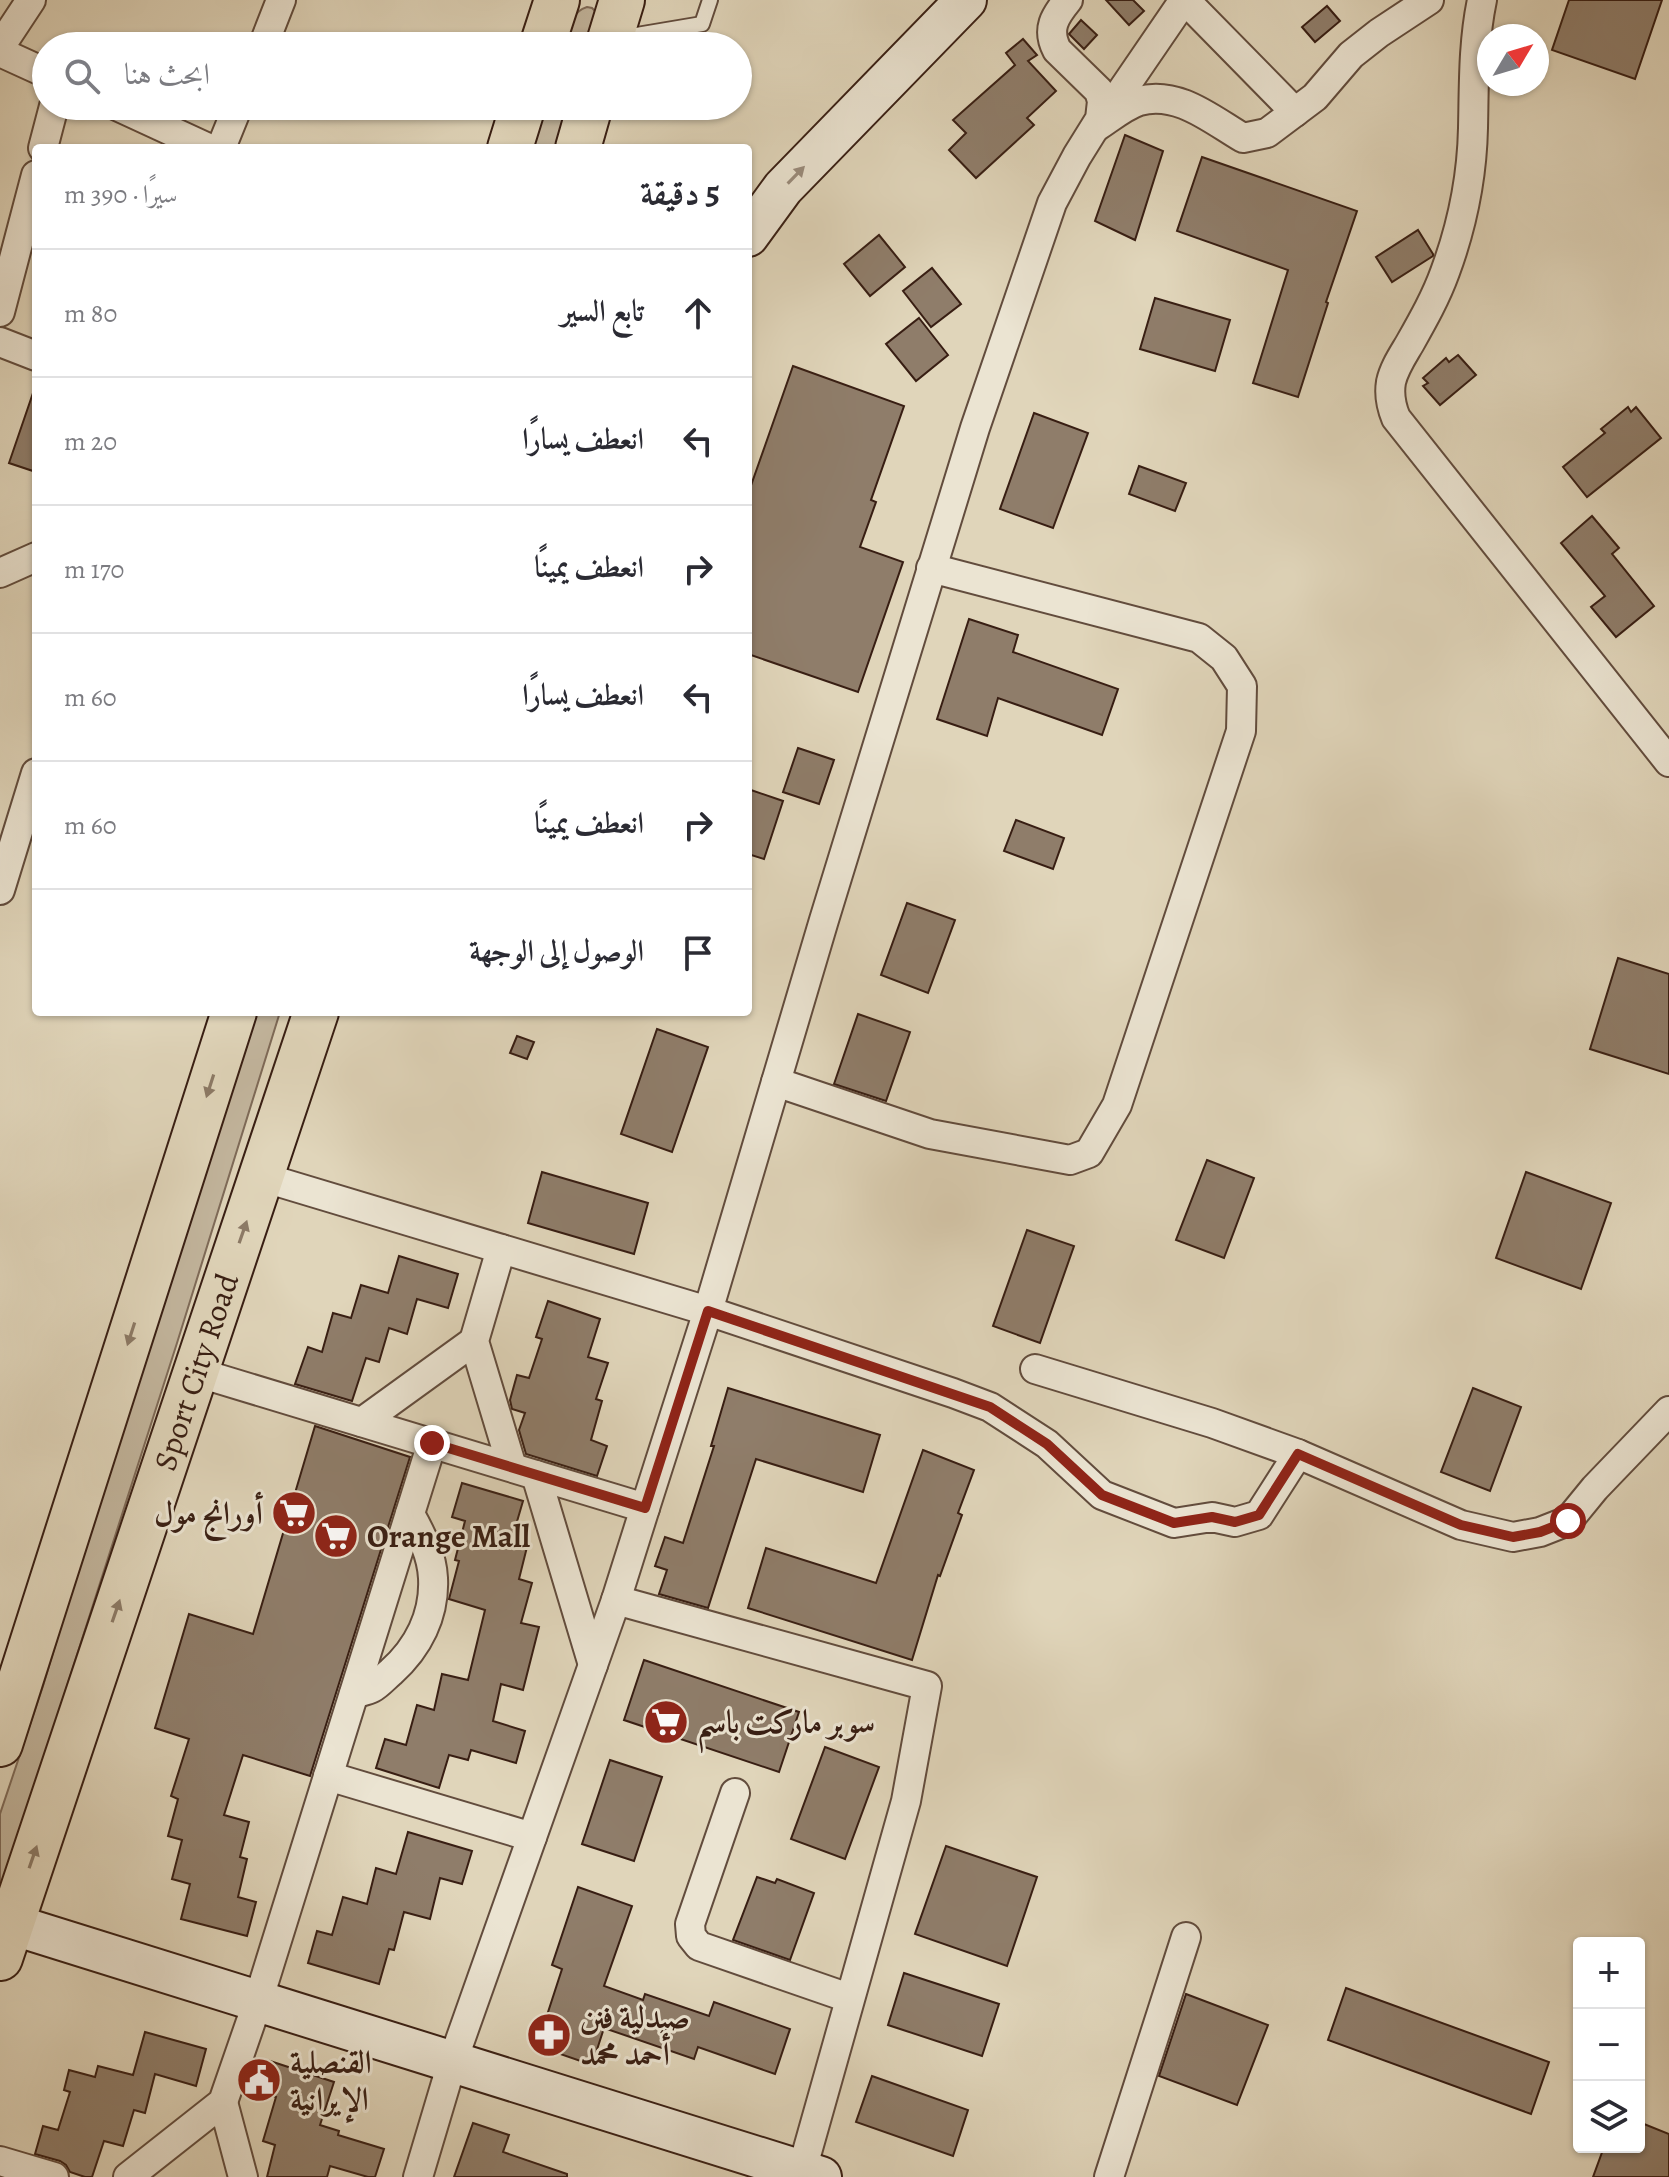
<!DOCTYPE html>
<html lang="ar">
<meta charset="utf-8">
<style>
body{margin:0;font-family:Alegreya,Amiri,serif;background:#f7f7f7;color:#2b2b33;direction:rtl}
.controls{position:absolute;right:24px;bottom:24px;display:grid;overflow:hidden;border-radius:8px;box-shadow:0 2px 6px #0004}
.controls button{width:72px;height:72px;display:grid;place-items:center;padding:0;border:0;border-bottom:2px solid #e1e1e2;background:#fff;color:#2b2b33;font:40px sans-serif}
.compass{position:absolute;left:1477px;top:24px;width:72px;height:72px;border-radius:50%;background:#fff;box-shadow:0 2px 6px #0004;rotate:52deg}
.stop{position:absolute;width:24px;height:24px;margin:-18px;border:6px solid #8f2418;border-radius:50%;background:#fff}
.stop.end{background:#8f2418;border-color:#fff;box-shadow:0 2px 8px #0008}
.list{margin:0;padding:0;list-style:none}
h2{display:flex;justify-content:space-between;align-items:center;height:104px;margin:0;padding:0 32px;font-size:34px}
h2 small{font-size:26px;font-weight:400;color:#7c7c81}
.list li{display:grid;grid-template-columns:52px 1fr auto;gap:24px;align-items:center;box-sizing:border-box;height:128px;padding:0 32px;border-top:2px solid #e1e1e2}
.list b{display:block;font-size:30px;white-space:nowrap}
.list em{font-size:26px;font-style:normal;color:#7c7c81}
.icon{flex:none;width:44px;height:44px;fill:none;stroke:currentColor;stroke-width:2;stroke-linecap:round;stroke-linejoin:round}
.map{position:relative;flex:none;width:1669px;height:2177px;overflow:hidden;direction:ltr}
.search{position:absolute;background:#fff;box-shadow:0 2px 6px #0004;left:32px;top:32px;width:720px;height:88px;display:flex;align-items:center;gap:20px;box-sizing:border-box;padding:0 28px;border-radius:44px;color:#7c7c81;font-size:30px}
.panel{position:absolute;background:#fff;box-shadow:0 2px 6px #0004;left:32px;top:144px;width:720px;height:872px;border-radius:8px;direction:rtl}
.map>svg:first-child{display:block}
.green{fill:#c3b69e;stroke:#7e6a58;stroke-width:2}
.building{fill:#8f7d6a;stroke:#381e13;stroke-width:2}
.lines{fill:none;stroke-linecap:round;stroke-linejoin:round}
.lane-casing{stroke:#624c3d;stroke-width:18}
.street-casing{stroke:#624c3d;stroke-width:32}
.secondary-casing{stroke:#381e13;stroke-width:44}
.primary-casing{stroke:#381e13;stroke-width:48}
.lane{stroke:#ebe4d2;stroke-width:14}
.street{stroke:#ebe4d2;stroke-width:28}
.secondary{stroke:#ebe4d2;stroke-width:40}
.primary{stroke:#e0d5ba;stroke-width:44}
.oneway{fill:#9a8b7c}
.oneway2{fill:#8c7a66}
.route{stroke:#8f2418;stroke-width:10}
.labels{text-anchor:middle;stroke-width:6;stroke-linejoin:round;paint-order:stroke}
.street-label{font-size:32px;fill:#381e13;stroke:#ebe4d2}
.poi-label{font-size:32px;font-weight:bold;fill:#381e13;stroke:#ebe4d2;text-anchor:start}
</style>
<div class="map">
<svg width="1669" height="2177" viewBox="0 0 1669 2177">
<rect width="100%" height="100%" fill="#e0d5ba"/>
<filter id="stains"><feTurbulence type="fractalNoise" baseFrequency=".0025" numOctaves="4"/><feColorMatrix values="0 0 0 0 .2 0 0 0 0 .09 0 0 0 0 .02 0 0 0 .5 -.17"/></filter>
<radialGradient id="worn" r=".72"><stop offset=".6" stop-color="#630" stop-opacity="0"/><stop offset="1" stop-color="#630" stop-opacity=".3"/></radialGradient>
<g class="green">
<path d="M587,7l5,1 6,6 -5,32h-29c4,-15 6,-34 23,-39z"/>
<path d="M545,106h28l-13,42h-28z"/>
<path d="M256,1012h24l-103,331 -177,552v-81l43,-128 83,-275z"/>
</g>
<g class="building">
<path d="M1106,0h27l11,11 -15,14z"/>
<path d="M1569,0h93l-27,79 -83,-29z"/>
<path d="M1327,6l13,15 -25,21 -13,-15z"/>
<path d="M1081,20l16,15 -13,14 -15,-15z"/>
<path d="M1023,39l14,16 -9,6 28,30 -29,27 7,7 -58,53 -27,-28 17,-17 -13,-13 62,-55 -9,-12z"/>
<path d="M1125,135l38,16 -28,89 -40,-19z"/>
<path d="M1202,157l155,54 -31,91 2,1 -30,94 -45,-14 35,-113 -111,-39z"/>
<path d="M1418,230l15,24v2l-41,26 -16,-25z"/>
<path d="M879,235l26,32 -35,29 -26,-32z"/>
<path d="M932,268l29,36 -30,23 -28,-36z"/>
<path d="M1155,298l75,22 -15,51 -75,-22z"/>
<path d="M919,318l29,37 -32,26 -30,-37z"/>
<path d="M1458,355l18,20 -36,30 -17,-19 5,-3 -5,-5 23,-20 3,4z"/>
<path d="M793,366l111,40 -33,94 5,2 -16,45 43,15 -45,130 -110,-38v-160z"/>
<path d="M33,393l3,1v78l-27,-9z"/>
<path d="M1628,407l3,5 5,-5 25,31 -74,59 -24,-30 42,-34 -4,-4z"/>
<path d="M1034,413l54,20 -35,95 -53,-19z"/>
<path d="M1139,466l47,17 -11,28 -46,-17z"/>
<path d="M1592,516l27,32 -7,6 42,52 -38,31 -25,-30 14,-11 -44,-53z"/>
<path d="M969,619l49,16 -5,17 105,37 -16,46 -104,-37 -11,38 -50,-17z"/>
<path d="M798,748l36,12 -15,44 -36,-12z"/>
<path d="M748,789l35,12 -19,58 -16,-5z"/>
<path d="M1016,820l48,18 -11,31 -49,-18z"/>
<path d="M907,903l48,17 -27,73 -47,-18z"/>
<path d="M1618,958l51,16v100l-79,-25z"/>
<path d="M858,1014l52,18 -24,69 -52,-17z"/>
<path d="M657,1029l51,18 -36,105 -51,-18z"/>
<path d="M517,1036l17,6 -7,17 -17,-6z"/>
<path d="M1207,1160l47,18 -30,80 -48,-18z"/>
<path d="M542,1172l106,31 -14,51 -106,-31z"/>
<path d="M1526,1172l85,31 -30,86 -85,-31z"/>
<path d="M1027,1230l47,16 -34,97 -47,-17z"/>
<path d="M399,1256l59,18 -10,34 -31,-9 -10,35 -18,-6 -10,34 -13,-4 -14,43 -57,-17 13,-37 14,5 11,-39 18,5 10,-33 27,8z"/>
<path d="M548,1301l52,18 -12,38 20,6 -12,36 6,2 -11,39 16,6 -10,30 -71,-22 -7,-24 6,-17 -13,-4 -2,-9 7,-25 12,3 13,-39 -6,-2z"/>
<path d="M728,1388l152,47 -17,57 -107,-33 -48,149 -49,-14 8,-24 -12,-4 10,-29 18,6 31,-97h-3z"/>
<path d="M1473,1388l48,19 -31,84 -49,-19z"/>
<path d="M315,1426l95,31 -100,319 -67,-21 -19,60 25,7 -9,35 7,2 -9,38 18,5 -9,34 -66,-17 9,-35 -18,-5 10,-39 -14,-4 10,-37 -7,-3 18,-57 -34,-11 34,-114 64,20z"/>
<path d="M923,1450l51,20 -16,43 4,2 -22,61 -2,-1 -26,85 -164,-52 18,-60 110,35z"/>
<path d="M462,1483l61,18 -12,41 16,5 -8,32 13,4 -11,40 18,4 -16,63 -22,-6 -8,37 32,10 -9,32 -45,-13 -3,10 -19,-5 -10,33 -63,-20 9,-29 21,6 11,-40 17,5 8,-36 26,6 17,-70 -36,-11 10,-38 -4,-1 10,-39 -13,-4z"/>
<path d="M644,1660l155,52 -20,60 -155,-52z"/>
<path d="M825,1747l54,20 -34,92 -54,-20z"/>
<path d="M610,1760l52,17 -28,84 -52,-17z"/>
<path d="M408,1832l64,19 -10,33 -22,-6 -10,41 -26,-7 -10,38 -5,-1 -10,35 -71,-21 9,-32 15,4 11,-38 24,7 9,-36 20,6z"/>
<path d="M946,1846l91,31 -30,89 -92,-32z"/>
<path d="M757,1877l18,6 2,-4 37,14 -24,67 -57,-20z"/>
<path d="M578,1887l54,19 -28,80 39,14 2,-6 64,22 5,-14 76,27 -15,45 -77,-27 -4,12 -90,-31 -12,37 -55,-19 25,-77 -10,-4z"/>
<path d="M904,1973l95,31 -17,52 -94,-31z"/>
<path d="M1346,1988l203,74 -18,52 -203,-74z"/>
<path d="M1186,1994l82,31 -31,80 -78,-29z"/>
<path d="M145,2032l61,17 -10,37 -41,-12 -10,39 -11,-3 -11,36 -19,-5 -12,36h-7l-15,-5 -4,-7 -6,-4 -25,-7 8,-28 15,4 12,-38 -6,-2 5,-20 26,7 3,-11 35,9z"/>
<path d="M270,2061l64,21 -14,43 19,6 -1,4 46,14 -9,28h-7l-38,-11 -3,11h-60l8,-32 -12,-4 13,-44 -16,-5z"/>
<path d="M872,2076l96,34 -15,46 -97,-34z"/>
<path d="M1639,2122l30,12v43h-76l11,-30h35z"/>
<path d="M473,2123l36,12 -6,17 64,22v3h-113z"/>
</g>
<g class="lines">
<g class="lane-casing">
<path id="lane" d="M619,38l83,-14 8,-24"/>
</g>
<g class="street-casing">
<g id="street">
<path d="M1185,0l110,112"/>
<path d="M1482,0c-9,43 -8,85 -9,128 -1,49 -11,98 -28,144 -9,25 -22,48 -35,71 -7,12 -16,25 -19,39 -2,12 0,24 5,36l273,344"/>
<path d="M263,46l18,-46"/>
<path d="M0,47l31,-47"/>
<path d="M0,52l46,21"/>
<path d="M117,106l91,42"/>
<path d="M1104,117l80,-117"/>
<path d="M1096,127c14,-9 28,-21 43,-26 39,-11 73,19 104,37l24,-5 48,-36 36,-42 28,-22 50,-33"/>
<path d="M43,148l11,-42"/>
<path d="M221,148l17,-42"/>
<path d="M0,312l36,-137"/>
<path d="M0,342l36,14"/>
<path d="M0,573l36,-16"/>
<path d="M0,890l36,-117"/>
<path d="M776,1082l154,52 140,26 19,-7 28,-48 124,-374 1,-45 -18,-28 -25,-20 -268,-70"/>
<path d="M262,1177l446,134 245,82 37,14 57,37 55,51 72,28 38,-6 23,5 24,-7 39,-61"/>
<path d="M501,1249l-27,92 38,126"/>
<path d="M1035,1369l177,54 86,31 163,71 52,12 27,-5 28,-11 27,-33 74,-77"/>
<path d="M196,1372l449,136"/>
<path d="M362,1422l112,-81"/>
<path d="M536,1475l57,190"/>
<path d="M616,1600l311,86 -21,115 -106,376"/>
<path d="M354,1694c5,-2 12,-3 18,-6 6,-3 13,-11 19,-16 27,-24 44,-57 42,-94 -1,-23 -12,-44 -23,-64"/>
<path d="M328,1776l204,61"/>
<path d="M735,1793l-45,131 1,12 8,10 150,52"/>
<path d="M223,2102l20,75"/>
<path d="M0,2161l54,16"/>
<path d="M128,2177l95,-75 35,-101 174,-558"/>
<path d="M418,2177l34,-114 164,-463 29,-92 63,-197 116,-391 151,-492 77,-225 25,-47 23,-37 2,-18 -3,-10 -42,-41c-11,-21 -2,-34 11,-50"/>
<path d="M1109,2177l77,-240"/>
</g>
</g>
<g class="secondary-casing">
<g id="secondary">
<path d="M748,236l35,-48 183,-188"/>
<path d="M11,1924l810,253"/>
</g>
</g>
<g class="primary-casing">
<g id="primary">
<path d="M542,46l15,-46"/>
<path d="M608,46l14,-46"/>
<path d="M510,148l13,-42"/>
<path d="M578,148l12,-42"/>
<path d="M0,1744l234,-732"/>
<path id="s1" d="M0,1958l316,-946"/>
</g>
</g>
<use href="#lane" class="lane"/>
<use href="#street" class="street"/>
<use href="#secondary" class="secondary"/>
<use href="#primary" class="primary"/>
</g>
<defs><path id="oneway-solid" d="M-6-.8H1V-3.2L6.5 0L1 3.2V.8H-6Z" transform="scale(2)"/></defs>
<use class="oneway" href="#oneway-solid" transform="translate(796 175) rotate(-46)"/>
<g class="oneway2">
<use href="#oneway-solid" transform="translate(210 1086) rotate(108)"/>
<use href="#oneway-solid" transform="translate(243 1232) rotate(-71)"/>
<use href="#oneway-solid" transform="translate(131 1334) rotate(108)"/>
<use href="#oneway-solid" transform="translate(116 1611) rotate(-71)"/>
<use href="#oneway-solid" transform="translate(33 1857) rotate(-71)"/>
</g>
<g class="lines">
<path class="route" d="M432,1443l213,65 63,-197 282,96 57,37 55,51 72,28 38,-6 23,5 24,-7 39,-61 163,71 52,12 27,-5 28,-11"/>
</g>
<defs>
<g id="supermarket-disc" transform="scale(2.3)"><circle r="9.5" fill="#8f2418" stroke="#ebe4d2"/><path d="M-6-5.5h2.5l.6 2H6L4.5 2H-2.5L-4.4-4H-6ZM-1.5 3.2a1.3 1.3 0 1 0 .1 0ZM3 3.2a1.3 1.3 0 1 0 .1 0Z" fill="#fff"/></g>
<g id="pharmacy-disc" transform="scale(2.3)"><circle r="9.5" fill="#8f2418" stroke="#ebe4d2"/><path d="M-2-6h4v4h4v4h-4v4h-4v-4h-4v-4h4Z" fill="#fff"/></g>
<g id="civic-disc" transform="scale(2.3)"><circle r="9.5" fill="#8f2418" stroke="#ebe4d2"/><path d="M-.6-6.5H3V-4.5H.6V-3L4-1V1h2V6H-6V1h2V-1L-.6-3ZM-1.2 2.5V6h2.4V2.5Z" fill="#fff"/></g>
</defs>
<g fill-rule="evenodd">
<use href="#supermarket-disc" x="294" y="1513"/>
<use href="#supermarket-disc" x="336" y="1536"/>
<use href="#supermarket-disc" x="666" y="1722"/>
<use href="#pharmacy-disc" x="549" y="2035"/>
<use href="#civic-disc" x="259" y="2080"/>
</g>
<g class="labels">
<g class="street-label">
<text dy="11" stroke="none"><textPath href="#s1" startOffset="618">Sport City Road</textPath></text>
</g>
<g class="poi-label">
<text x="263" y="1524" text-anchor="end">أورانج مول</text>
<text x="367" y="1547">Orange Mall</text>
<text x="697" y="1733">سوبر ماركت باسم</text>
<text x="580" y="2028">صيدلية فنن<tspan x="580" dy="37">أحمد محمد</tspan></text>
<text x="290" y="2073">القنصلية<tspan x="290" dy="37">الإيرانية</tspan></text>
</g>
</g>
<rect width="100%" height="100%" filter="url(#stains)"/>
<rect width="100%" height="100%" fill="url(#worn)"/>
</svg>
<div class="controls">
<button>+</button>
<button>−</button>
<button><svg class="icon" aria-label="layers" viewBox="0 0 24 24"><path d="M12 4l9 5-9 5-9-5zM3 14l9 5 9-5"/></svg></button>
</div>
<svg class="compass" viewBox="-18 -18 36 36"><path d="M0-13l5 13h-10z" fill="#e53935"/><path d="M0 13l5-13h-10z" fill="#7c7c81"/></svg>
<div class="stop" style="left:1568px;top:1521px"></div>
<div class="stop end" style="left:432px;top:1443px"></div>
<div class="search"><svg class="icon" aria-label="search" viewBox="0 0 24 24"><circle cx="10" cy="10" r="6"/><path d="M15 15l6 6"/></svg>ابحث هنا</div>
<section class="panel">
<h2>5 دقيقة<small>سيرًا · 390 m</small></h2>
<ul class="list">
<li><svg class="icon" aria-label="ahead" viewBox="0 0 24 24"><path d="M12 20V5M6 11l6-6 6 6"/></svg><div><b>تابع السير</b></div><em>80 m</em></li>
<li><svg class="icon" aria-label="left" viewBox="0 0 24 24"><path d="M17 20v-9H6M10 6l-5 5 5 5"/></svg><div><b>انعطف يسارًا</b></div><em>20 m</em></li>
<li><svg class="icon" aria-label="right" viewBox="0 0 24 24"><path d="M7 20v-9h11M14 6l5 5-5 5"/></svg><div><b>انعطف يمينًا</b></div><em>170 m</em></li>
<li><svg class="icon" aria-label="left" viewBox="0 0 24 24"><path d="M17 20v-9H6M10 6l-5 5 5 5"/></svg><div><b>انعطف يسارًا</b></div><em>60 m</em></li>
<li><svg class="icon" aria-label="right" viewBox="0 0 24 24"><path d="M7 20v-9h11M14 6l5 5-5 5"/></svg><div><b>انعطف يمينًا</b></div><em>60 m</em></li>
<li><svg class="icon" aria-label="arrive" viewBox="0 0 24 24"><path d="M6 21V4h12l-3 4 3 4H6"/></svg><div><b>الوصول إلى الوجهة</b></div></li>
</ul>
</section>
</div>
